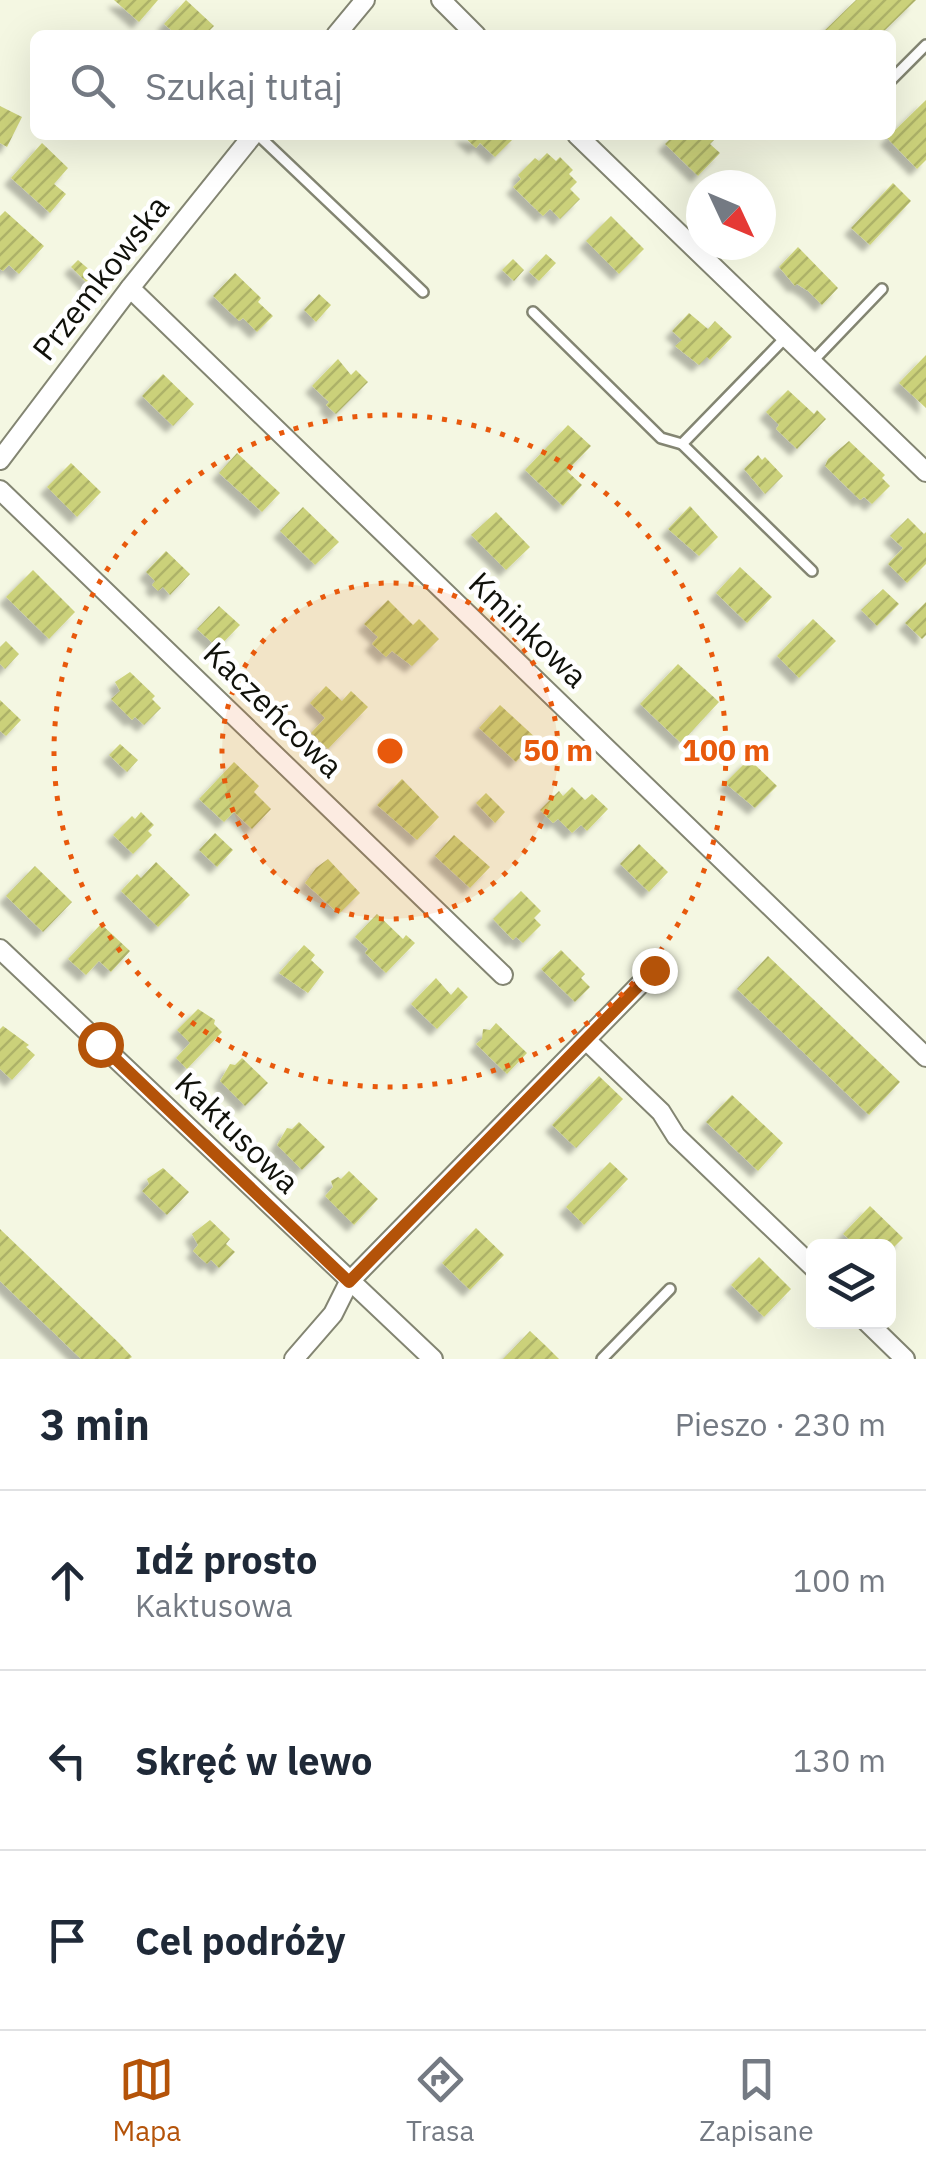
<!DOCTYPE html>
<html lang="pl">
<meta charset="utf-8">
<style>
body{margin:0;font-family:"IBM Plex Sans",sans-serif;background:#f2f2f3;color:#1f2937}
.controls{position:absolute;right:30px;bottom:30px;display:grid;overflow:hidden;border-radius:15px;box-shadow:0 10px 40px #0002}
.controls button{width:90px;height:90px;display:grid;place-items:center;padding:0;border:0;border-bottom:2px solid #e0e1e3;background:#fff;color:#1f2937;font:50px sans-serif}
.compass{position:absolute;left:686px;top:170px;width:90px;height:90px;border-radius:50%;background:#fff;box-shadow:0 10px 40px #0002;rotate:134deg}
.stop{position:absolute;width:30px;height:30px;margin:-22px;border:8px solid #b45309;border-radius:50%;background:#fff}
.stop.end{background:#b45309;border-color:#fff;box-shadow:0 2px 10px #0008}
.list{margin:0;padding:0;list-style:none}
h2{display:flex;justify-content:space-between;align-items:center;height:130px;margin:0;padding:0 40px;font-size:42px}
h2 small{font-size:32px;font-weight:400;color:#747a83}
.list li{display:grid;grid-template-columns:65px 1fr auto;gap:30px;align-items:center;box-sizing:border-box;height:180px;padding:0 40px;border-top:2px solid #e0e1e3}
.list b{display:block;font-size:38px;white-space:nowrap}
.list p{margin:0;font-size:32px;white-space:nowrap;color:#747a83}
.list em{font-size:32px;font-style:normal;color:#747a83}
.icon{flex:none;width:55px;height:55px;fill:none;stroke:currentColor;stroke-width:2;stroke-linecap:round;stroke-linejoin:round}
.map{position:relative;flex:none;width:926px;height:1359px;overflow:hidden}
.search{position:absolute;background:#fff;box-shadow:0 10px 40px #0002;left:30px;right:30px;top:30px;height:110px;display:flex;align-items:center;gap:25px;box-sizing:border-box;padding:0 35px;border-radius:15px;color:#747a83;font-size:38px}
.sheet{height:670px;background:#fff}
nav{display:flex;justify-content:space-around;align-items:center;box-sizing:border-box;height:140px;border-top:2px solid #e0e1e3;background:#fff;font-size:28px;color:#747a83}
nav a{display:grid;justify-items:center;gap:5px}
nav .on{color:#b45309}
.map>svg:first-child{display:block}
.building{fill:url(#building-hatch);filter:url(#shadow)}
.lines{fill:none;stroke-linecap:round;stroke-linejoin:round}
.service-casing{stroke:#838572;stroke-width:14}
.minor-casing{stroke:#838572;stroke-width:22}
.service{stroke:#fff;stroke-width:9}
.minor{stroke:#fff;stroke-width:18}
.route{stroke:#b45309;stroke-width:12}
.ring{fill:none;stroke:#e8590c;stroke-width:5;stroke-dasharray:5 10}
.labels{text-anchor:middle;stroke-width:9;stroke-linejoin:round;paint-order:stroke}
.street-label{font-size:32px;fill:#10110a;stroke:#fff}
.centre{fill:#e8590c;stroke:#fff;stroke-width:5}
.ring-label{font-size:30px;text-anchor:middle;font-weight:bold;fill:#e8590c;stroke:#fff;stroke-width:9;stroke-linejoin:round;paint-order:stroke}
</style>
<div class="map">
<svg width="926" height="1359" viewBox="0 0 926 1359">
<defs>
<pattern id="building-hatch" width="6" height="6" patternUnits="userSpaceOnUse" patternTransform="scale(2.5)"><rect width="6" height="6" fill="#cbd17a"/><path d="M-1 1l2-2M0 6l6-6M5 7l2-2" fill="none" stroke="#adb268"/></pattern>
<filter id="shadow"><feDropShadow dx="-7" dy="7" stdDeviation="2.5" flood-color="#0004"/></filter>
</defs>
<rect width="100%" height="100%" fill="#f4f7e2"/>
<g class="building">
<path d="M114,0h44l-19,22z"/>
<path d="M186,0l28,26 -9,9h-28l-13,-11z"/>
<path d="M856,0h60l-36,35h-60z"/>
<path d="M926,100v60l-9,9 -30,-31z"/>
<path d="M0,106l22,11 -15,30 -7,-4z"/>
<path d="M462,135h55l-22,22 -15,-14 -4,5z"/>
<path d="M674,135h45l-9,9 10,9 -22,23 -33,-32z"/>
<path d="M42,143l26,25 -14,16 12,10 -16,19 -39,-35z"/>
<path d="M547,153l9,8 4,-4 13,13 -4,4 8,8 -7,7 10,10 -20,20 -10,-10 -7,7 -30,-29 8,-8 -3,-4 17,-17 4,3z"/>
<path d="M893,183l18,18 -41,44 -19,-17z"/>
<path d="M5,211l39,35 -25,28 -10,-9 -6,6 -3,-2v-53z"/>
<path d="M611,216l33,33 -25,25 -33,-33z"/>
<path d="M798,247l40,41 -16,17 -14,-14 -11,-7 -2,2 -16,-19z"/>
<path d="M546,254l10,9 -17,18 -10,-9z"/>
<path d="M513,259l11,11 -10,11 -12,-11z"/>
<path d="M78,260l33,28 -9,10 -31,-31z"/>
<path d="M235,273l26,25 -3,4 15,14 -16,16 -14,-14 -4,3 -26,-25z"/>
<path d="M319,294l12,11 -15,17 -12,-12z"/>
<path d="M689,313l19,16 7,-8 17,16 -22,23 -3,-3 -8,8 -24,-19 7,-6 -10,-9z"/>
<path d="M926,355v53l-27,-25z"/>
<path d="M338,359l13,16 5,-5 12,12 -32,32 -10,-9 3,-3 -17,-16z"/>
<path d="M163,374l31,30 -21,22 -31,-30z"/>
<path d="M788,390l26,24 3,-4 9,9 -29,30 -21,-20 3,-4 -13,-13z"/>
<path d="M568,425l23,21 -24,25 15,14 -19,21 -38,-36z"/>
<path d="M849,441l36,34 -3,3 8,8 -18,18 -8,-7 -4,3 -35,-34 3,-7z"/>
<path d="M237,453l43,40 -18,19 -43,-39z"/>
<path d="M758,455l4,5 3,-3 18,19 -18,18 -21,-25z"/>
<path d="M71,463l30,29 -24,25 -30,-30z"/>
<path d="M690,506l28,31 -19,19 -31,-27z"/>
<path d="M303,507l36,35 -24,23 -35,-34z"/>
<path d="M496,512l34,35 -24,23 -35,-35z"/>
<path d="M908,518l16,16 2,-2v32l-19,19 -19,-19 15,-16 -13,-12z"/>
<path d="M166,551l24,23 -20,21 -7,-8 -5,4 -6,-6 3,-4 -9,-9z"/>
<path d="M740,567l32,30 -25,26 -31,-30z"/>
<path d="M33,570l42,42 -26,27 -43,-42z"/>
<path d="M883,589l16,15 -22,22 -16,-16z"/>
<path d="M388,600l25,25 6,-6 20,20 -27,27 -20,-15 -6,6 -14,-13 6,-7 -14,-13z"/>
<path d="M926,602v33l-4,4 -17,-16z"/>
<path d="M219,606l21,19 -22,23 -21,-19z"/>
<path d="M813,619l23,22 -37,37 -22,-22z"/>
<path d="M6,641l13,13 -14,15 -5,-5v-17z"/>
<path d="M678,664l41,38 -38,41 -41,-39z"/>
<path d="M130,672l25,24 -3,3 9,9 -17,17 -9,-8 -3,3 -21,-21 9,-8 -5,-9z"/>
<path d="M326,686l16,15 9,-10 17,16 -40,42 -17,-16 14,-15 -15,-15z"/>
<path d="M0,700l21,20 -15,16 -6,-5z"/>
<path d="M500,705l37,34 -21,23 -37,-34z"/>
<path d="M120,744l18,16 -11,12 -18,-17z"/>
<path d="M749,759l28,27 -22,22 -30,-25z"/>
<path d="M234,762l25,24 -5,6 17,17 -19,20 -18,-17 -10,10 -25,-23z"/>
<path d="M402,779l37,38 -22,23 -40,-35z"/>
<path d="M572,787l13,13 7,-6 16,15 -21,22 -6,-6 -9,8 -14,-14 -5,4 -13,-13 19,-19 4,5z"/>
<path d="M486,793l19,19 -10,11 -19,-20z"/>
<path d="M141,812l13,13 -6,6 4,4 -19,19 -20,-19 19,-19 3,3z"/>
<path d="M215,833l18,17 -16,17 -18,-17z"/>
<path d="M454,835l36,32 -20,21 -35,-32z"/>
<path d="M639,844l29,28 -19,20 -29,-28z"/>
<path d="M328,859l32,34 -21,21 -34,-31 11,-15z"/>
<path d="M156,862l34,33 -32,32 -37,-36 16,-17 4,4z"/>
<path d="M35,866l37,36 -29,30 -37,-36z"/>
<path d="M521,891l20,20 -7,7 7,7 -18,18 -7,-6 -3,3 -20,-21z"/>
<path d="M377,914l26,25 3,-4 9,8 -29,30 -21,-20 3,-4 -13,-12z"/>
<path d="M101,924l29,27 -19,21 -12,-11 -13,14 -18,-16z"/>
<path d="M304,945l11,10 -4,5 13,12 -16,21 -29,-20z"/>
<path d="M561,950l24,24 -4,4 9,9 -15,15 -34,-33z"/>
<path d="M768,956l132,126 -31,33 -132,-126z"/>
<path d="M436,978l15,17 7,-8 10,10 -31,32 -26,-25z"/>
<path d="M198,1009l17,11 -1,4 8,8 -35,37 -11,-11 14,-15 -13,-13z"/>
<path d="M496,1023l31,30 -20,21 -31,-30 6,-5 1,-10 7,1z"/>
<path d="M3,1026l26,19 -3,2 9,8 -23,25 -12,-11v-40z"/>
<path d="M242,1058l26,25 -23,23 -25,-25 10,-17 5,1z"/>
<path d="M599,1076l24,23 -47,49 -24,-23z"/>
<path d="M732,1095l51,48 -25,28 -52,-49z"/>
<path d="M299,1122l26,25 -23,23 -25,-25 10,-17 5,1z"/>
<path d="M610,1162l18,17 -44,46 -18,-18z"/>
<path d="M163,1168l26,24 -22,23 -25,-24 7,-7 -2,-5z"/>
<path d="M349,1171l29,28 -24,26 -29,-29 8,-9 -2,-6 7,-4 3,2z"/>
<path d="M870,1206l33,32 -15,15v-7h-31l-14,-12z"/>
<path d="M210,1220l20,19 -4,5 9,8 -16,16 -8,-8 -4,4 -14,-13 5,-6 -6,-11z"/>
<path d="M476,1228l28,27 -34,35 -28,-27z"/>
<path d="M0,1229l119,114 13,14 -3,2h-48l-81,-78z"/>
<path d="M759,1257l32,32 -27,28 -33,-32z"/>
<path d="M530,1331l17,16 12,12h-56z"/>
</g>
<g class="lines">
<g class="service-casing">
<g id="service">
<path d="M891,80l35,-35"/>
<path d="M258,135l165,157"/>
<path d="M533,312l128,126 21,6 103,-106"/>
<path d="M813,361l69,-72"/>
<path d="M682,444l130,127"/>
<path d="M602,1359l68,-70"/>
</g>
</g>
<g class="minor-casing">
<g id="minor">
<path d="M441,0l35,35"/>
<path d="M336,35l29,-35"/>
<path d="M577,135l349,337"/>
<path d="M130,288l796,769"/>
<path d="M0,460l130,-172 123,-153"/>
<path d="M0,490l503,485"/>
<path d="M0,949l433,410"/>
<path d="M586,1040l75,72 15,24 138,132"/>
<path d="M867,1322l38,37"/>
<path d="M294,1359l39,-45 16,-32 305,-312"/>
</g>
</g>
<use href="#service" class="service"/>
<use href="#minor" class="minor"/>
</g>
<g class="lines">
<path class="route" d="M100,1044l249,238 305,-312"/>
</g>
<circle cx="390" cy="751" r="168" fill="#e8590c" fill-opacity=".12"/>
<g class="ring">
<circle cx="390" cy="751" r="168"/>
<circle cx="390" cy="751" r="336"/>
</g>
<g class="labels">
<g class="street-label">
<text transform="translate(101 278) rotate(-52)" y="11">Przemkowska</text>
<text transform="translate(528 630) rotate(44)" y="11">Kminkowa</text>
<text transform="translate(273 710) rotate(44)" y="11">Kaczeńcowa</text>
<text transform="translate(237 1133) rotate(44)" y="11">Kaktusowa</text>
</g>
</g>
<circle cx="390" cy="751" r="15" class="centre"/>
<g class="ring-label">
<text x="558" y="761">50 m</text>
<text x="726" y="761">100 m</text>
</g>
</svg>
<div class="controls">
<button><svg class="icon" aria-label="layers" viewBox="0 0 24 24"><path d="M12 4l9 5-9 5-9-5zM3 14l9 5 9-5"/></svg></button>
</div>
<svg class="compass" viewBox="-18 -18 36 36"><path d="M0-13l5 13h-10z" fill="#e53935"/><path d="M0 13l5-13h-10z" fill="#747a83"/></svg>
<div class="stop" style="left:100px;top:1044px"></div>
<div class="stop end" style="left:654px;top:970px"></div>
<div class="search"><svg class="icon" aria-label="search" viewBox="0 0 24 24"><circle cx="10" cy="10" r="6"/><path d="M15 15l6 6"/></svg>Szukaj tutaj</div>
</div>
<section class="sheet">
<h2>3 min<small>Pieszo · 230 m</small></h2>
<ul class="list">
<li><svg class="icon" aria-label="ahead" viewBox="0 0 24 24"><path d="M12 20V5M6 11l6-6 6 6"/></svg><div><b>Idź prosto</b><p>Kaktusowa</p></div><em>100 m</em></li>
<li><svg class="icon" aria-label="left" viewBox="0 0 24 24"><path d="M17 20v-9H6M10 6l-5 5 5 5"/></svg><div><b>Skręć w lewo</b></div><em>130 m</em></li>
<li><svg class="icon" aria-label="arrive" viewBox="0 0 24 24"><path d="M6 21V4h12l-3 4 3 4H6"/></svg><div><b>Cel podróży</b></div></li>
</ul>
</section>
<nav>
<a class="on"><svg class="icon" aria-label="map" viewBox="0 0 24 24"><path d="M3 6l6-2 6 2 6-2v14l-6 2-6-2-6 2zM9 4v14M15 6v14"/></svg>Mapa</a>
<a><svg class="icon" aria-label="directions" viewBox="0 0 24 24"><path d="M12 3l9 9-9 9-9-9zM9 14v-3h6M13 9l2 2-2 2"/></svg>Trasa</a>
<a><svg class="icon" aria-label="saved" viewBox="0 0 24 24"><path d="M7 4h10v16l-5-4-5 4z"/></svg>Zapisane</a>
</nav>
